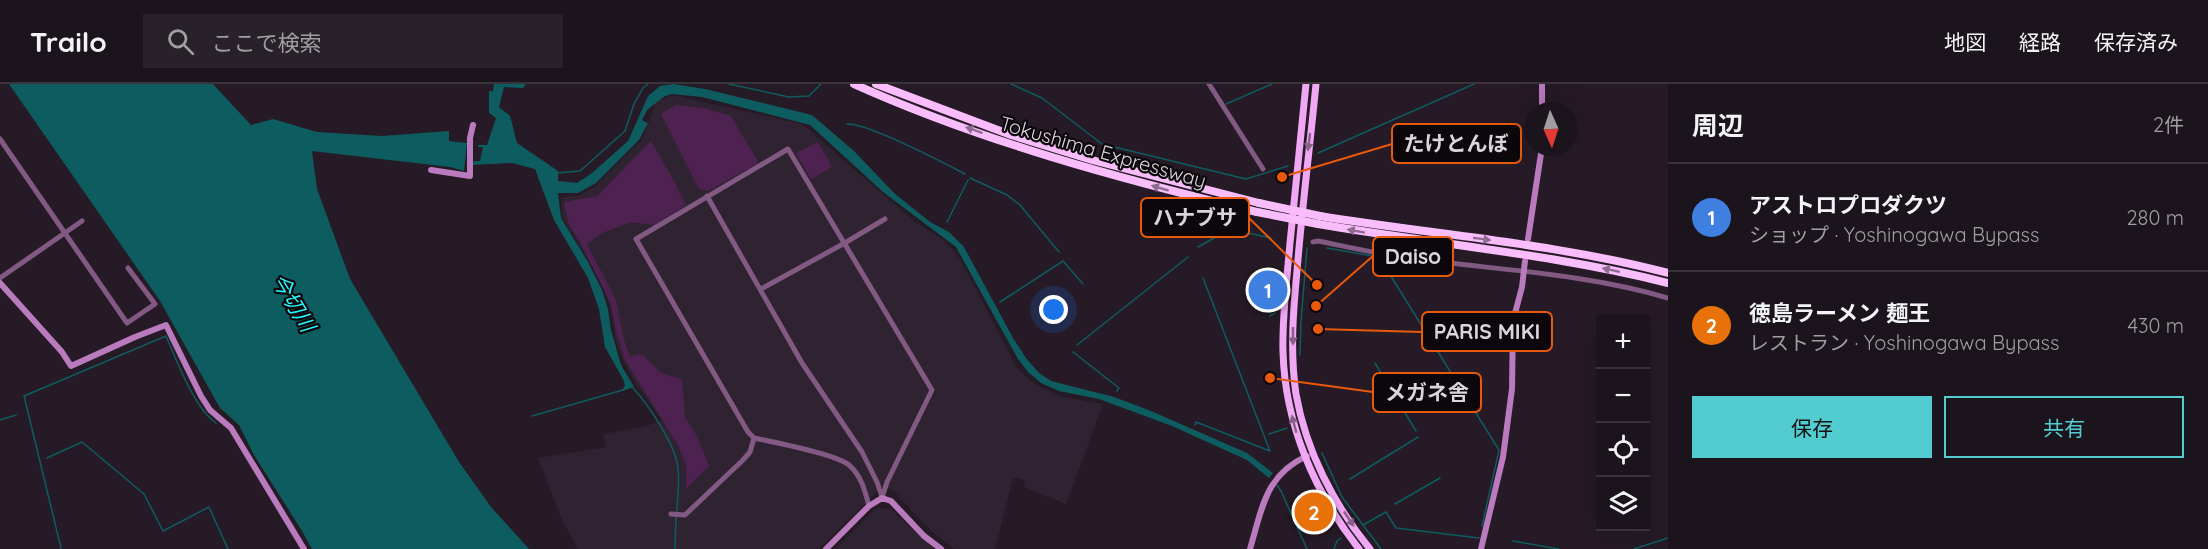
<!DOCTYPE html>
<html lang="ja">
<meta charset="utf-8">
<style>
body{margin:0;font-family:Quicksand,"Noto Sans JP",sans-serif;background:#292129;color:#f1f3f6}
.controls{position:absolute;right:18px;bottom:18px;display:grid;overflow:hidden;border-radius:0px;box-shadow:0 6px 24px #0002}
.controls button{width:54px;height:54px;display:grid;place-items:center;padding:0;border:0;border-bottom:2px solid #3a333b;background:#1c141c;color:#f1f3f6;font:30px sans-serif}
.compass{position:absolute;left:1524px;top:18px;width:54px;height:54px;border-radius:50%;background:#1c141c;box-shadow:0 6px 24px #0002;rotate:177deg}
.you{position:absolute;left:1054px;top:226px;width:21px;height:21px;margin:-15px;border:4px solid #fff;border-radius:50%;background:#1a73e8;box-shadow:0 0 0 9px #1a73e833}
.badge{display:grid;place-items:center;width:39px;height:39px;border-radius:50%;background:#52ccd0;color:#fff;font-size:20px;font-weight:700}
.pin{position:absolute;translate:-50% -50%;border:3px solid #fff;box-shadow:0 2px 6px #0006}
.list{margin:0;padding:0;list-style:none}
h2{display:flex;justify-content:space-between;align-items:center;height:78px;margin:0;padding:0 24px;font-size:26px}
h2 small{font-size:20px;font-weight:400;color:#a09ea3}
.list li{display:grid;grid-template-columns:39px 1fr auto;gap:18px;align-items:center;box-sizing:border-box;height:108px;padding:0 24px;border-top:2px solid #3a333b}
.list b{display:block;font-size:22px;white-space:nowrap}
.list p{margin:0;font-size:20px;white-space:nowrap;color:#a09ea3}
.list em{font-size:20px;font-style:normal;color:#a09ea3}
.actions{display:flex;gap:12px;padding:18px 24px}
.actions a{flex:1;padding:14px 0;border:2px solid #52ccd0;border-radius:0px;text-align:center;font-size:21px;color:#52ccd0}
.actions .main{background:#52ccd0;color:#111}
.icon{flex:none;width:33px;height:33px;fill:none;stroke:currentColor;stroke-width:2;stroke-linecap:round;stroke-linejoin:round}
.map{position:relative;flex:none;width:1668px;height:465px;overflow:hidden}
header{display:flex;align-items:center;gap:36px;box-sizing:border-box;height:84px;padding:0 30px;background:#1c141c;border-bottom:2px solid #3a333b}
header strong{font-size:28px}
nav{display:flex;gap:33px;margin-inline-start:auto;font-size:21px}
.search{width:420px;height:54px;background:#292129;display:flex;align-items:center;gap:15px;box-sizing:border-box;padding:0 21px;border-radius:0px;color:#a09ea3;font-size:22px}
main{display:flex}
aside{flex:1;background:#1c141c}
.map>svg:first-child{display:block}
.built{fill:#302331}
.green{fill:#4e2250}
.water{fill:#0d5d60}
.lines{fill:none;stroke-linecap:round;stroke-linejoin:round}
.stream{stroke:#0d5d60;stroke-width:1.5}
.tertiary{stroke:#815983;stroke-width:5}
.secondary{stroke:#ba7abe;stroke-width:6}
.trunk{stroke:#f0a8f4;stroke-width:7}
.motorway{stroke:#fabdfc;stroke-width:8}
.motorway-bridge{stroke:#fabdfc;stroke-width:8}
.oneway{fill:#8e6b90}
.oneway2{fill:#89608b}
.labels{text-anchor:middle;stroke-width:4.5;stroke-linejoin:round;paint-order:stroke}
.street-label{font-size:20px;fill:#dbd4db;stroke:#0b070b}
.water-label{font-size:21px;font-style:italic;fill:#26f9ff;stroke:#0b070b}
.leader{fill:none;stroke:#e8590c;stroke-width:2}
.callout-dot{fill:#e8590c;stroke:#0b070b;stroke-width:2}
.callout{fill:#0b070b;stroke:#e8590c;stroke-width:2}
.callout-label{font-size:21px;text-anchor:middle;font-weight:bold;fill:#dbd4db}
</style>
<header>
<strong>Trailo</strong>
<div class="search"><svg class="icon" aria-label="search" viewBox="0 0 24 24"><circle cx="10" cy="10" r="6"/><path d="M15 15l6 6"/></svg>ここで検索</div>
<nav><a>地図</a><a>経路</a><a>保存済み</a></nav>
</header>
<main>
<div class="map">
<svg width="1668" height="465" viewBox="0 0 1668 465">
<rect width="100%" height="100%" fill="#251a25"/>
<g class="built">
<path d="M672,11l130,29 113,98 24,15 13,12 8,10 57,109 9,9 12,9 26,11 39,7 -37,100 -42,-17 1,-7 -12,-3 -18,72h-41l-26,-21 -35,-38 -11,-3 -63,62h-241l-14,-25 -26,-66 68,-11 -3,-13 41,-7 18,-7 -25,-34 -14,-26 -8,-22 -5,-32 -10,-26 -38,-63 -1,-19 19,-3 15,-8 47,-47 14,-38z"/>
<path d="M876,424l15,1 43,40h-99z"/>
</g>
<g class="green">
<path d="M676,21l27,3 28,8 26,44v4l-49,27 -9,-2 -38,-75z"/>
<path d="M651,57l23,40 12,24 -32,20 -23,-3 -29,11 -15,11 29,56 8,40 6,17 6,-3 7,1 18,18 21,6 3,38 13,21 11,28 -23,23v-25l-8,-19 -53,-85 -9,-29 -5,-27 -32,-64 -10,-15 -5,-23 33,-6z"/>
<path d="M818,58l14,25 -21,12 -15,-26z"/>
</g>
<g class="water">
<path d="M9,0h204l38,41 22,-6 44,13 65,4 67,-5v10l18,2 -3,28 -14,-4 -138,-16 5,38 33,90 109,183 32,45 38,42h-217l-10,-18 -48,-76 -15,-30 -19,-17 -60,-107z"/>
<path d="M494,0h32l-3,4 -19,-1 -5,20 11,9 7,27 41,28v10l19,2 15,-10 36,-32 20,-45 12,-10 13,-2 32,5 107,26 43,37 39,41 36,29 19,10 15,15 49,91 13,20 13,15 12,8 63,16 37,14 96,42 26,20 -4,5 -22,-18 -75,-34 -73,-27 -40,-8 -18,-8 -13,-11 -10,-13 -62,-112 -73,-55 -73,-67 -108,-28 -30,-3 -7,2 -18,14 -5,10 6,3 -9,17 -43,43 -18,10h-20l3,25 27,44 14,28 6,19 3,21 10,35 13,22 -12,4 3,-6 -2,-6 -18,-32 -6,-38 -11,-31 -34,-58 -19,-51 -23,-6 -40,2 2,-4h6l3,-14h-5v-2h9l9,-27 -7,-5v-22h4z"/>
</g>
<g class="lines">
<g class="stream">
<path d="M729,0l60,13 20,-1 12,-12"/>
<path d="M1011,0l31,14 60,46 144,35 42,-13"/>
<path d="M1226,20l46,-20"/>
<path d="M847,40c21,-1 97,39 118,50"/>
<path d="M1318,69l156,-69"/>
<path d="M557,89l23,-2 45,-40 9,-27 9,-16 5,-4"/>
<path d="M970,94l37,17 13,10 39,47"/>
<path d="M947,138l21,-42"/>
<path d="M1198,163l32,-18 41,9"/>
<path d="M1327,164l52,9 120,193 -17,76"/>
<path d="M1274,190l6,9"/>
<path d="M1000,218l63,-41 20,23"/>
<path d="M1270,232l5,-3"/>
<path d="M1077,261l111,-88"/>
<path d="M1073,268l46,36 -2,3"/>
<path d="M1300,271l1,-34 6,-73"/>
<path d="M1375,279l41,68"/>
<path d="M633,304c15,16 44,59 45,81 2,14 -1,29 -1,42"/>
<path d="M532,332l91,-26"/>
<path d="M0,336l16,-5"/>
<path d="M1195,341l1,-3 74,29 -67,-173"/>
<path d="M1269,350l18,-6"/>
<path d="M1322,369l20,44 39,52"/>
<path d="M47,374l35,-16 62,52 19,37 46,-24 19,42"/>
<path d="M1350,395l68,-42"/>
<path d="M1277,401l4,6 26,58"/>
<path d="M1395,420l45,-26"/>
<path d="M1363,441l23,-13 10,16 83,10"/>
<path d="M1513,457l46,8"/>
<path d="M61,464l-37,-152 142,-60c11,25 28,72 50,87"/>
<path d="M675,465l1,-33"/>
<path d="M1334,465l3,-8 4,-3"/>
<path d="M1634,465l34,-11"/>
</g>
<g class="tertiary">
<path d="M1209,0l54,85"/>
<path d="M0,55l127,184 28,-19 -27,-36"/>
<path d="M707,112l95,167 60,89 15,30 5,15"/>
<path d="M1313,158l5,-1c30,6 60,13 91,17 87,12 174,15 259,40"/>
<path d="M0,194l82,-57"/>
<path d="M761,205l82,-45 42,-25"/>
<path d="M869,422c-4,-15 -8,-31 -20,-41 -13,-11 -76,-23 -95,-27l-6,-6 -112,-193 152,-90 144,241 -45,92 -5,16"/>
<path d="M671,430l14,1 58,-55 7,-8 4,-14"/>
</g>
<g class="secondary">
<path d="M1542,0v27"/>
<path d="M431,86l39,6v-38l3,-13"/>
<path d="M1528,155l14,-92"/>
<path d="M0,199l62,69 9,14 64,-29 31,-12 35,71 9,14 21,18 73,121"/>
<path d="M826,465l43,-43 13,-8 9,3 33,35 17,13"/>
<path d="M1250,465c12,-40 15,-74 57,-93"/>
<path d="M1481,465l22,-92 9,-68 1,-68 9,-34 3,-26"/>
</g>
<g class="trunk">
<path d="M1306,0c-5,53 -11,106 -16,159 -3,36 -8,73 -7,109 2,73 32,141 76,197"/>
<path d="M1316,0c-6,62 -14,124 -19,187 -4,41 -7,82 -1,123 10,57 38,111 74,155"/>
</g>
<g class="motorway">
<path d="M854,0c129,58 267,95 403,128"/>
<path d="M876,0l135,51 81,25 167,43"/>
<path d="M1320,132c116,19 234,27 348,57"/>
<path d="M1318,140c117,20 235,30 350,59"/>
</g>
<g class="motorway-bridge">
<path d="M1259,119l61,13"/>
<path d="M1257,128l61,12"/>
</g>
</g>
<defs><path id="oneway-solid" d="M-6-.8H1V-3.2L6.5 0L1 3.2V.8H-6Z" transform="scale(1.5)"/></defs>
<g class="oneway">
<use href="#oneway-solid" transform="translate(974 46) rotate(-160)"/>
<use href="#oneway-solid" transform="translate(1160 104) rotate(-164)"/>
<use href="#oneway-solid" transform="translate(1356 147) rotate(-170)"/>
<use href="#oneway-solid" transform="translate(1482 155) rotate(7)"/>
<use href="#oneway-solid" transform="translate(1611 186) rotate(-168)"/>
</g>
<g class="oneway2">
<use href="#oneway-solid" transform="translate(1309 58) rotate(97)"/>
<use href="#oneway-solid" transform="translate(1293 252) rotate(90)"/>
<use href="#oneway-solid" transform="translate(1294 340) rotate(-105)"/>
<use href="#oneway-solid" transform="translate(1349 435) rotate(56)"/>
</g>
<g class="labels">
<g class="street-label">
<text transform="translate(1103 68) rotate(16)" y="7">Tokushima Expressway</text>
</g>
<g class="water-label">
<text transform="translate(293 219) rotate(59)" y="7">今切川</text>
</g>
</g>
<path class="leader" d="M1282 93L1392 60M1317 201L1249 134M1316 222L1373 172M1318 245L1422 248M1270 294L1373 308"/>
<g class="callout-dot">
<circle cx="1282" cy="93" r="6"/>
<circle cx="1317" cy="201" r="6"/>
<circle cx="1316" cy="222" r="6"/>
<circle cx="1318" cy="245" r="6"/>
<circle cx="1270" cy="294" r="6"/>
</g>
<g class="callout">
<rect x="1392" y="40" width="129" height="39" rx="6"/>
<rect x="1141" y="114" width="108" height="39" rx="6"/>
<rect x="1373" y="153" width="80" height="39" rx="6"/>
<rect x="1422" y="228" width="130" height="39" rx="6"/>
<rect x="1373" y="289" width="108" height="39" rx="6"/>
</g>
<g class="callout-label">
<text x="1456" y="67">たけとんぼ</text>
<text x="1195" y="141">ハナブサ</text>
<text x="1413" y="180">Daiso</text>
<text x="1487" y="255">PARIS MIKI</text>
<text x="1427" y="316">メガネ舎</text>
</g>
</svg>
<div class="controls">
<button>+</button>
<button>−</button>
<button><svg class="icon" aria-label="locate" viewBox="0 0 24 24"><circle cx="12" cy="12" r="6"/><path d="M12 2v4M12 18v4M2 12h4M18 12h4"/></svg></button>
<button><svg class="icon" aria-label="layers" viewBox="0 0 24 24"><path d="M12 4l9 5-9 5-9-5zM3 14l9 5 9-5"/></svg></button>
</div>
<svg class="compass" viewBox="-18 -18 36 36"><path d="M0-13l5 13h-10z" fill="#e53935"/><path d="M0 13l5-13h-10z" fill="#a09ea3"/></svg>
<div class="you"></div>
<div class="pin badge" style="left:1268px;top:206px;background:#3f7fe0">1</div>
<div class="pin badge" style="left:1314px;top:428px;background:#e8710a">2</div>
</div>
<aside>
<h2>周辺<small>2件</small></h2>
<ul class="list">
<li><span class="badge" style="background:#3f7fe0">1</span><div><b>アストロプロダクツ</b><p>ショップ · Yoshinogawa Bypass</p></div><em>280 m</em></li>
<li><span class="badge" style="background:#e8710a">2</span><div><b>徳島ラーメン 麺王</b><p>レストラン · Yoshinogawa Bypass</p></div><em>430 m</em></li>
</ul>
<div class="actions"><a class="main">保存</a><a>共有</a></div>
</aside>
</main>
